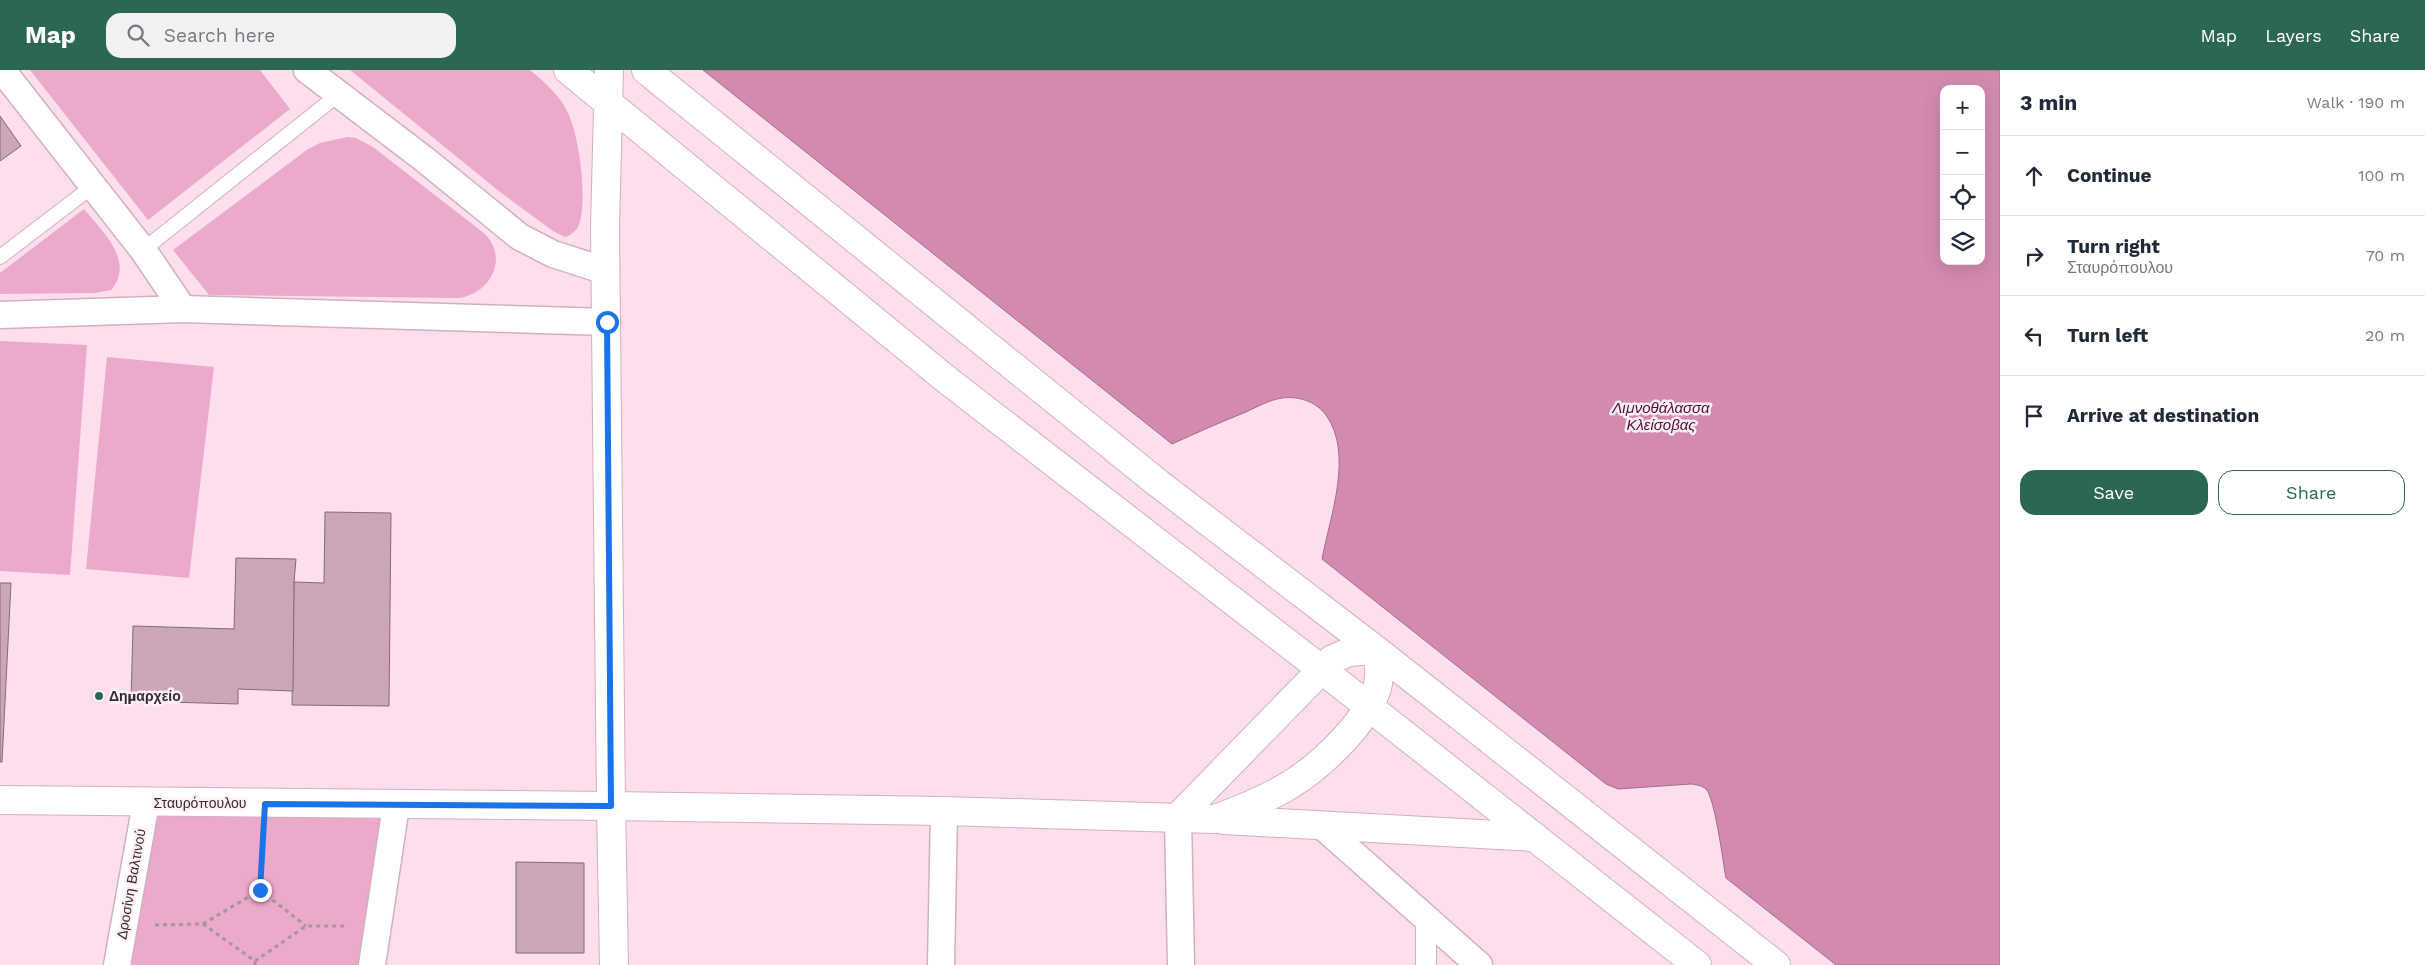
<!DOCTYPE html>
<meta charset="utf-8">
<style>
body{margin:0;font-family:"Work Sans",sans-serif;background:#f2f2f3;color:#1f2937}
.controls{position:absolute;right:15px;top:15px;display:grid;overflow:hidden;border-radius:10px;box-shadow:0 5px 20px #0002}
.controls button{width:45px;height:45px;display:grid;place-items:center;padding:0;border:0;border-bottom:1px solid #e0e1e3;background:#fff;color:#1f2937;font:25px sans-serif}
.stop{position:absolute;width:15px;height:15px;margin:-11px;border:4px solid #1a73e8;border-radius:50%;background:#fff}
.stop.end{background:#1a73e8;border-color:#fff;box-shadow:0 1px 5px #0008}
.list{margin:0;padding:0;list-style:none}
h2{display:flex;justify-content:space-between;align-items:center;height:65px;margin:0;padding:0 20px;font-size:21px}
h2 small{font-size:16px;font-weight:400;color:#747a83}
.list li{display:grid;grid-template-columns:32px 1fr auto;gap:15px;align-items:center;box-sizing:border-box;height:80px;padding:0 20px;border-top:1px solid #e0e1e3}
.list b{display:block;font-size:19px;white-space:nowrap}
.list p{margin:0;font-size:16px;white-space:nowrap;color:#747a83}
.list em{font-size:16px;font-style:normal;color:#747a83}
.actions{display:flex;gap:10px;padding:15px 20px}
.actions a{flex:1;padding:11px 0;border:1px solid #2b6751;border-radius:15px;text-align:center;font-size:18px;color:#2b6751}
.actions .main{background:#2b6751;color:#fff}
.icon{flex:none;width:28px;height:28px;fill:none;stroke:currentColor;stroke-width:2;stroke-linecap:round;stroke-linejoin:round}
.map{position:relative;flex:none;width:2000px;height:895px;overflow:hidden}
header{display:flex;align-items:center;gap:30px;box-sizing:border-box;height:70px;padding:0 25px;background:#2b6751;color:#fff}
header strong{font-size:24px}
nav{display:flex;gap:28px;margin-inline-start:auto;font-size:18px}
.search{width:350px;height:45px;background:#f2f2f3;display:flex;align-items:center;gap:12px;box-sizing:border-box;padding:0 18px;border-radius:15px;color:#747a83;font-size:19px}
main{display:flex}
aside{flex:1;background:#fff}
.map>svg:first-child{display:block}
.green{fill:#eba9cb}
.water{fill:#d38ab1;stroke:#a46d8b;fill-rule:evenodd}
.building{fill:#caa6b8;stroke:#886778}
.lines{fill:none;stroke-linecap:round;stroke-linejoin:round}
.service-casing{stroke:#d3afc1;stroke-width:16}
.pedestrian-casing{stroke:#d3afc1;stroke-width:22}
.minor-casing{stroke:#d3afc1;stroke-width:29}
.tertiary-casing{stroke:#d3afc1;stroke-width:30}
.secondary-casing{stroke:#d3afc1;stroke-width:30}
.path{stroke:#aa939e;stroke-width:3;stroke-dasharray:4 4;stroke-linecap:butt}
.service{stroke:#fff;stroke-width:14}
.pedestrian{stroke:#fff;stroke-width:20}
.minor{stroke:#fff;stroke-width:26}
.tertiary{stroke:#fff;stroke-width:28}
.secondary{stroke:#fff;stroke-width:28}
.route{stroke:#1a73e8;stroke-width:6}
.poi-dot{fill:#2b6751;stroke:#fff0f7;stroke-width:2}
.labels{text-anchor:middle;stroke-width:5;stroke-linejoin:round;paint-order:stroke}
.poi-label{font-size:14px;font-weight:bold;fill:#382a31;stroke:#fff0f7;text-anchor:start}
.street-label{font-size:14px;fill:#382a31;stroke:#fff0f7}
.water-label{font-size:15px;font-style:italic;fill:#4e0d36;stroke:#fff0f7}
</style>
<header>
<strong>Map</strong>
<div class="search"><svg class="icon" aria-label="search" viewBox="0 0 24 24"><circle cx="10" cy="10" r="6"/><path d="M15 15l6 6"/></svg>Search here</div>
<nav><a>Map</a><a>Layers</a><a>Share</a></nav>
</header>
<main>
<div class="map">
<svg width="2000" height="895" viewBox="0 0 2000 895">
<rect width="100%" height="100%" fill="#fcdeec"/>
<g class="green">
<path d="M30,0h230l30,39 -142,111z"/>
<path d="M350,0h180c13,11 26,22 35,37 14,23 23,92 14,118 -3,6 -8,10 -14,12l-12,-6 -53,-39z"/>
<path d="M347,67l9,1 17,9 112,87c24,25 5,60 -27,64l-249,-3 -36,-45 135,-101 12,-6z"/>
<path d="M84,139c17,21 52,52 27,81l-16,3 -95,1v-21z"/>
<path d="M0,271l87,4 -17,230 -70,-4z"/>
<path d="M107,287l107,10 -25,211 -103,-9z"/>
<path d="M146,733l250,3 -24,159h-255z"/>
</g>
<path class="water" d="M703,0h1297v895h-164l-110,-87c-3,-16 -11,-80 -20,-89 -5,-4 -9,-4 -15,-5l-73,5 -12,-5 -284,-225c8,-43 32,-105 4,-144 -11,-14 -27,-19 -44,-17 -13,2 -25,9 -36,14 -25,10 -50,21 -74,32zM1944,19h37v172h-37z"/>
<g class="building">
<path d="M0,46l21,30 -21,15z"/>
<path d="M325,442l66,1 -2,193 -97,-1 2,-123 30,1z"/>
<path d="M236,488l60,1 -2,23 -1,109 -55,-2v15l-107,-3 2,-75 101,3z"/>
<path d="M0,513h11l-9,179h-2z"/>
<path d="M516,792l68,1v90h-68z"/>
</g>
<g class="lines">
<g class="service-casing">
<g id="service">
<path d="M143,180l196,-156"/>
<path d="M0,187l93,-71"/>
</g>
</g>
<g class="pedestrian-casing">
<path id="pedestrian" d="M1426,895v-47"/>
</g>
<g class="minor-casing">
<g id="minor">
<path d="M2,0l141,180 40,59"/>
<path d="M307,0l117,89 96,78 33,17 53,17"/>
<path d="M0,245l183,-6 424,13"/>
<path d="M1178,747l3,148"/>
<path d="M1321,755l158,140"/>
<path d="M117,895l29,-162"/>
<path d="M372,895l24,-159"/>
<path d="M941,895l3,-154"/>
</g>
</g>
<g class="tertiary-casing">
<g id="tertiary">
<path d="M568,0l379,310 374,289 376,296"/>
<path d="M609,0l-4,157 6,579 333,5 271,8c25,-9 50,-19 73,-33 32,-19 88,-70 91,-109 1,-9 -1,-18 -3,-27l-27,2 -18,8 -153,157"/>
<path d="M646,0l513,414 217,166 400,315"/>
<path d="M1224,750l311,17"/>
</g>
</g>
<g class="secondary-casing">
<path id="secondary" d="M0,730l611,6 3,159"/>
</g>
<g class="path">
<path d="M263,764l-3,56 46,36"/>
<path d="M203,854l57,-34"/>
<path d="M155,855l48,-1 52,37v4"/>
<path d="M255,891l51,-35h42"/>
</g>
<use href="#service" class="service"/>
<use href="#pedestrian" class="pedestrian"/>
<use href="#minor" class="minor"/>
<use href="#tertiary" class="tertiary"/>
<use href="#secondary" class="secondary"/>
</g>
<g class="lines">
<path class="route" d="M260,820l5,-86 346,2 -4,-484"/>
</g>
<circle class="poi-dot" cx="99" cy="626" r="5"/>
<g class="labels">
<g class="poi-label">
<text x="109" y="631">Δημαρχείο</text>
</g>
<g class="street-label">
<text x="200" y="738">Σταυρόπουλου</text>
<text transform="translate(131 814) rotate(-80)" y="5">Δροσίνη Βαλτινού</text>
</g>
<g class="water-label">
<text x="1661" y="343">Λιμνοθάλασσα<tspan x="1661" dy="17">Κλείσοβας</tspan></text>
</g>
</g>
</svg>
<div class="controls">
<button>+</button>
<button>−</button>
<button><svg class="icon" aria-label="locate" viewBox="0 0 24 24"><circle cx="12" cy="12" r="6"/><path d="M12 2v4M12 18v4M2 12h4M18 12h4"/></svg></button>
<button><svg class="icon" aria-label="layers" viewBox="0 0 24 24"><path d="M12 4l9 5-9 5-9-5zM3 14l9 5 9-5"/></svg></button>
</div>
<div class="stop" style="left:607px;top:252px"></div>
<div class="stop end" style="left:260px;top:820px"></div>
</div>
<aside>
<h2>3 min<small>Walk · 190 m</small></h2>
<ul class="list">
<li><svg class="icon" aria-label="ahead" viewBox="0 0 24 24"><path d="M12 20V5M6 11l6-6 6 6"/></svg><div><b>Continue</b></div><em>100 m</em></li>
<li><svg class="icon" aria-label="right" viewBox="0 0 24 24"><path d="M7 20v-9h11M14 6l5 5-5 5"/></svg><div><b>Turn right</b><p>Σταυρόπουλου</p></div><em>70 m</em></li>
<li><svg class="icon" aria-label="left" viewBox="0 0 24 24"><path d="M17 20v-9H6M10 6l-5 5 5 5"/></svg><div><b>Turn left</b></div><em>20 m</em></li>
<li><svg class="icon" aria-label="arrive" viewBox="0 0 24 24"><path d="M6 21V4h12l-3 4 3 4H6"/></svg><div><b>Arrive at destination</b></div></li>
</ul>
<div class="actions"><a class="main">Save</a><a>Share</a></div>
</aside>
</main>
